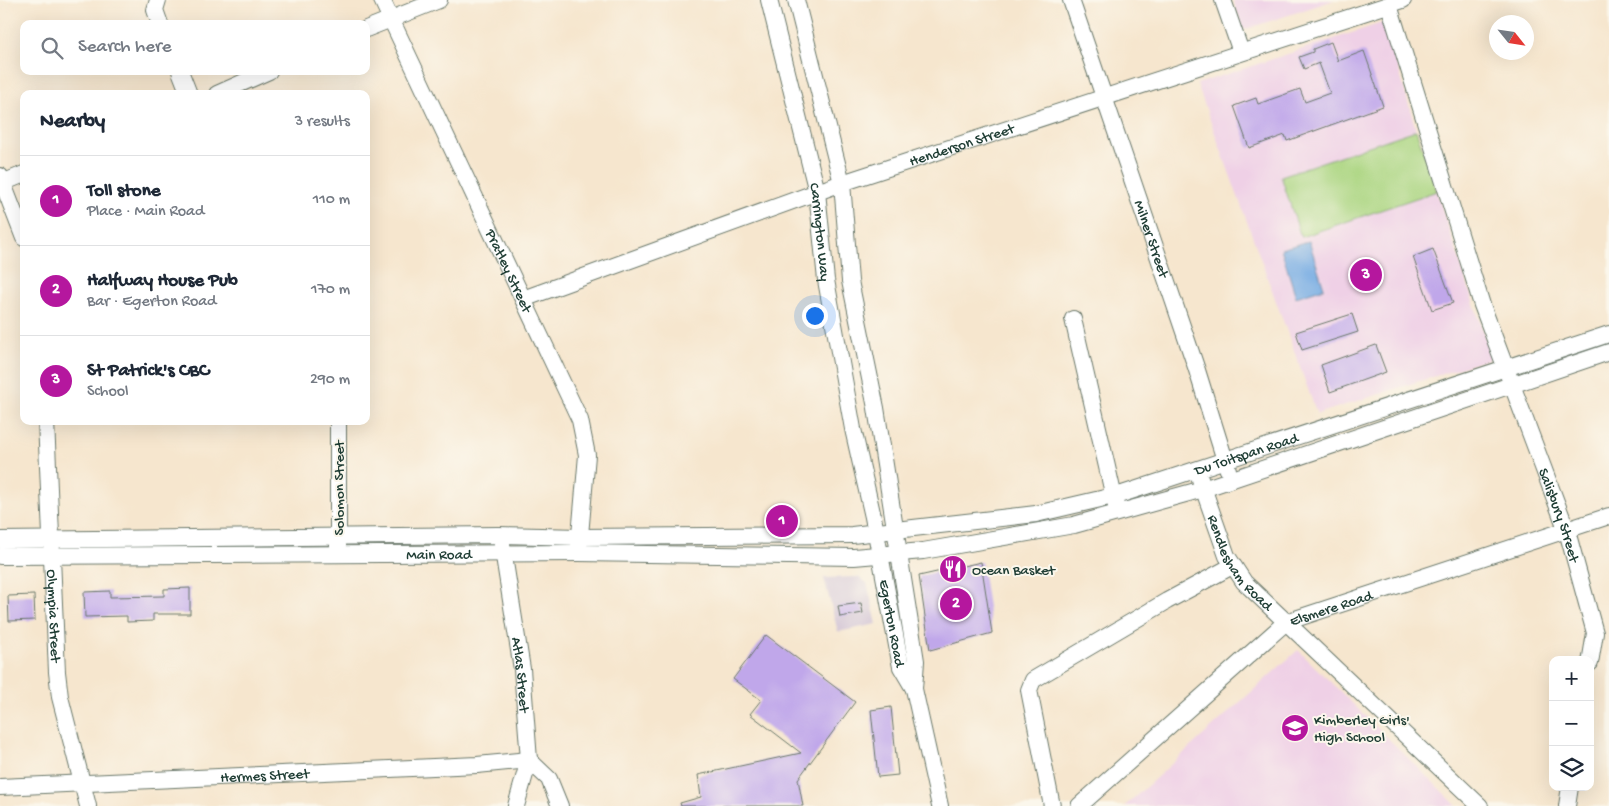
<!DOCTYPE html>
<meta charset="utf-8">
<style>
body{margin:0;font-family:"Gochi Hand",sans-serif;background:#f2f2f3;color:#1f2937}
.controls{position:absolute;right:15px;bottom:15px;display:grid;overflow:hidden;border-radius:10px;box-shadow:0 5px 20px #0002}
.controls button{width:45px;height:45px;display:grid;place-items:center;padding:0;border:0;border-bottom:1px solid #e0e1e3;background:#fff;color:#1f2937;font:25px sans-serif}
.compass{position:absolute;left:1489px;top:15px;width:45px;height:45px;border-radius:50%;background:#fff;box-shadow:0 5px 20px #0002;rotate:120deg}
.you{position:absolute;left:814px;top:315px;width:18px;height:18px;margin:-12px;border:4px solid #fff;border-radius:50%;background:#1a73e8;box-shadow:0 0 0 8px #1a73e833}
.badge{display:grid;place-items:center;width:32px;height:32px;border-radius:50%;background:#b5179e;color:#fff;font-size:16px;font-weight:700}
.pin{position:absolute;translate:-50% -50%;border:2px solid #fff;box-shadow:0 1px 5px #0006}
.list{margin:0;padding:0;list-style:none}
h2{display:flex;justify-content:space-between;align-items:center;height:65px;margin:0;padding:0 20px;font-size:21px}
h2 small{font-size:16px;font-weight:400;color:#747a83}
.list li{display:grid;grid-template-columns:32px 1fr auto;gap:15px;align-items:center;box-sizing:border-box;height:90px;padding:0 20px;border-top:1px solid #e0e1e3}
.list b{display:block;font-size:19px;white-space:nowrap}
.list p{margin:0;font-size:16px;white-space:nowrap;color:#747a83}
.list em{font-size:16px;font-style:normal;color:#747a83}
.icon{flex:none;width:28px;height:28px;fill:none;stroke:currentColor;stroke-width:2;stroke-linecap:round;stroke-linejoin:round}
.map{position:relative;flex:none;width:1609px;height:806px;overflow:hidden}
.search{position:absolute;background:#fff;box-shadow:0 5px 20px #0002;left:20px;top:20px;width:350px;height:55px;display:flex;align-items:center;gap:12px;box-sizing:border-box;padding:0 18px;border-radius:10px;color:#747a83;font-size:19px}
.panel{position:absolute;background:#fff;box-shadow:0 5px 20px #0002;left:20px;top:90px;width:350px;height:335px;border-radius:10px}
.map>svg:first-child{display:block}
.built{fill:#efd0e6}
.industrial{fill:#cdbed2}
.green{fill:#abd581;stroke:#65895a}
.water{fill:#76abe3;stroke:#4a748c}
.building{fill:#c0a7ea}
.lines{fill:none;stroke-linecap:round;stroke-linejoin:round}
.minor-casing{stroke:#6a786a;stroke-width:18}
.minor{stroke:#fff;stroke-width:16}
.labels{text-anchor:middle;stroke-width:4;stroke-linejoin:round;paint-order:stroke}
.street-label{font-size:15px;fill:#1f3d34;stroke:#fbf7ec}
.poi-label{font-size:15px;fill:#1f3d34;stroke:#fbf7ec;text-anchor:start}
</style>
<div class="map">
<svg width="1609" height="806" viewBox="0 0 1609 806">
<rect width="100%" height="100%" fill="#fbf7ec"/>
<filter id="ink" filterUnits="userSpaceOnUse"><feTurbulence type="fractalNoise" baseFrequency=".02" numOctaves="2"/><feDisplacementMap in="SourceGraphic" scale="10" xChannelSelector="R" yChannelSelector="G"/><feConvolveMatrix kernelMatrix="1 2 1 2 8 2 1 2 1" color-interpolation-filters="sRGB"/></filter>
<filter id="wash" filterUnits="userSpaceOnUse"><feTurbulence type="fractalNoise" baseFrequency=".0096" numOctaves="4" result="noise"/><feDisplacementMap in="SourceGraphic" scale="20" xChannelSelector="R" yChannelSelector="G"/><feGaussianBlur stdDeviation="1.12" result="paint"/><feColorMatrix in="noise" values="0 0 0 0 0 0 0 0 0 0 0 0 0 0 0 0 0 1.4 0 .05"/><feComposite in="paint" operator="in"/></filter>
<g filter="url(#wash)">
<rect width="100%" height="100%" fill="#f6e6ce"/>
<g class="built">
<path d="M1233,0h101l-91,30z"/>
<path d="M1385,22l31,108 76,228 -175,56 -120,-330z"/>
<path d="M1298,650l159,156h-332z"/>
</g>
<path class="industrial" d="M858,577l9,6 10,41 -39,8 -14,-54z"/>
<path class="green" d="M1416,130l21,61 -136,46 -20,-61z"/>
<path class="water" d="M1309,241l15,47 -28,9 -15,-48z"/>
<g id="blocks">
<g class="building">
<path d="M1331,42l7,19 26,-10 19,55 -96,35 -2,-6 -36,13 -15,-42 22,-8 2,6 42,-15 5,13 25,-9 -11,-30 -15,6 -5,-12 14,-5v-3z"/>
<path d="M1433,249l20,54 -21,7 -19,-53z"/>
<path d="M1352,314l6,18 -56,18 -6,-18z"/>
<path d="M1376,345l10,27 -56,20 -9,-27z"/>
<path d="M981,562l11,71 -62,17 -11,-74z"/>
<path d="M190,588v26h-37v7l-26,1v-6l-42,1 -1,-25 26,-1v6l54,-1v-7z"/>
<path d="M34,595l1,25 -26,1 -1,-25z"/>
<path d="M861,603l2,10 -23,4 -2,-11z"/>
<path d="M766,635l89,67 -57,77 5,27h-122l-1,-3 21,-6 -3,-22 103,-22 -51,-39 11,-14 -28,-21z"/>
<path d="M891,707l7,68 -20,2 -7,-67z"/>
</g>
</g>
</g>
<g filter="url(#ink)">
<use href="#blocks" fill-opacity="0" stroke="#6a786a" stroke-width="1"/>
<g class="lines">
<g class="minor-casing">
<g id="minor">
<path d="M158,0l-3,10 5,14"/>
<path id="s1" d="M382,0l198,420 7,35 -8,92"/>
<path id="s2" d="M769,0l48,192 9,88 27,149 20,88 28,150 13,22"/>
<path d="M796,0l46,183 8,98 26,127 40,253 -2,28 26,117"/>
<path id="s3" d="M1071,0l125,367 32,103"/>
<path d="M1223,0l18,52"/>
<path id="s4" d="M1389,5l93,300 85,226 28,102 -5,30"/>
<path d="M366,29l73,-29"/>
<path d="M180,71l9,23"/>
<path d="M217,94l52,-23"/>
<path d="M0,176l24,62"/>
<path d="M0,184l24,-10"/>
<path id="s5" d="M523,299l319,-116 561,-183"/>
<path d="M1073,319l43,187"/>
<path id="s6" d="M46,421l11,251 3,25 28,109"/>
<path d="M338,421v125"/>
<path id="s7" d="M1200,479l27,77 17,26 236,224"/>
<path id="s8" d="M0,540l499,-5 80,2 273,-2 184,-21 86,-20 487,-160"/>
<path id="s9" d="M502,544l20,125 7,91 -13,46"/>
<path id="s10" d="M0,556l578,-3 276,4 69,-6 151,-26 129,-36 406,-137"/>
<path d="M529,760l20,19 11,27"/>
<path id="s11" d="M0,787l477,-22 52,-5"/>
<path d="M1052,806l-23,-116 4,-10 134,-79 65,-35"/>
<path id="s12" d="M1079,806l207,-184 323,-106"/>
<path d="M1567,806l3,-19"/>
</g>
</g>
<use href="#minor" class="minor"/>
</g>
</g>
<defs>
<g id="restaurant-disc" transform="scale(1.4375)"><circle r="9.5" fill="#b5179e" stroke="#fbf7ec"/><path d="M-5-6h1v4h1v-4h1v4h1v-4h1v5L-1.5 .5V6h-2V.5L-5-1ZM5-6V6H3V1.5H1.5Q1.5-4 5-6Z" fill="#fff"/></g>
<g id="school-disc" transform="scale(1.4375)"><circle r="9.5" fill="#b5179e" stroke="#fbf7ec"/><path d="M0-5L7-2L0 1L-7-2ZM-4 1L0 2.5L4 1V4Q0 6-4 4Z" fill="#fff"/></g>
</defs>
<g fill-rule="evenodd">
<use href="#restaurant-disc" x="953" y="569"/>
<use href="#school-disc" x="1295" y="728"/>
</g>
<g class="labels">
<g class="street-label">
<text dy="5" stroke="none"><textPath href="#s5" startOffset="465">Henderson Street</textPath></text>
<text dy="5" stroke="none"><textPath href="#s2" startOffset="238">Carrington Way</textPath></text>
<text dy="5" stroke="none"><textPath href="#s3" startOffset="252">Milner Street</textPath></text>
<text dy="5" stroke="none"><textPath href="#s1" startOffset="299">Pratley Street</textPath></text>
<text dy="5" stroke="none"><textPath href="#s8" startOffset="1256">Du Toitspan Road</textPath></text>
<text transform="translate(338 488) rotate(-90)" y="5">Solomon Street</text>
<text dy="5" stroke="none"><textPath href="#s4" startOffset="538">Salisbury Street</textPath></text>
<text dy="5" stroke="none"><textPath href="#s10" startOffset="439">Main Road</textPath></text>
<text dy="5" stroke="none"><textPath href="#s7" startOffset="94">Rendlesham Road</textPath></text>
<text dy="5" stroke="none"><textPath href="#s12" startOffset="324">Elsmere Road</textPath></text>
<text dy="5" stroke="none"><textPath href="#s6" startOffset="195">Olympia Street</textPath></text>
<text dy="5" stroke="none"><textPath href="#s2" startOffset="636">Egerton Road</textPath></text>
<text dy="5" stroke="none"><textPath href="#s9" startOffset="132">Atlas Street</textPath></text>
<text dy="5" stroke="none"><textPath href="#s11" startOffset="265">Hermes Street</textPath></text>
</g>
<g class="poi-label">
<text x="972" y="574">Ocean Basket</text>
<text x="1314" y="724">Kimberley Girls'<tspan x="1314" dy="17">High School</tspan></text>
</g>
</g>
</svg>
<div class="controls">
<button>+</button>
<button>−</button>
<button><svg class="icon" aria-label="layers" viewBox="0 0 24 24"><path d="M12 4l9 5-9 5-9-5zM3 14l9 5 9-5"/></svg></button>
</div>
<svg class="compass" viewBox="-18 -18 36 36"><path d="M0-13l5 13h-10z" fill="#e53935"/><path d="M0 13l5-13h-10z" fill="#747a83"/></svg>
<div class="you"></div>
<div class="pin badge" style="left:782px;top:521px">1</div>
<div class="pin badge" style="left:956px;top:604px">2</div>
<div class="pin badge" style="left:1366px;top:275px">3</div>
<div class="search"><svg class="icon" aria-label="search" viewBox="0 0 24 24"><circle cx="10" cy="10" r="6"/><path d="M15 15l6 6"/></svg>Search here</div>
<section class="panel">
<h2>Nearby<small>3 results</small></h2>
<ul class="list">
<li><span class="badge">1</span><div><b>Toll stone</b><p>Place · Main Road</p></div><em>110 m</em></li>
<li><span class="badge">2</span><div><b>Halfway House Pub</b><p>Bar · Egerton Road</p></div><em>170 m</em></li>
<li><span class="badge">3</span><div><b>St Patrick's CBC</b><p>School</p></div><em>290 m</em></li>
</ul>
</section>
</div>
